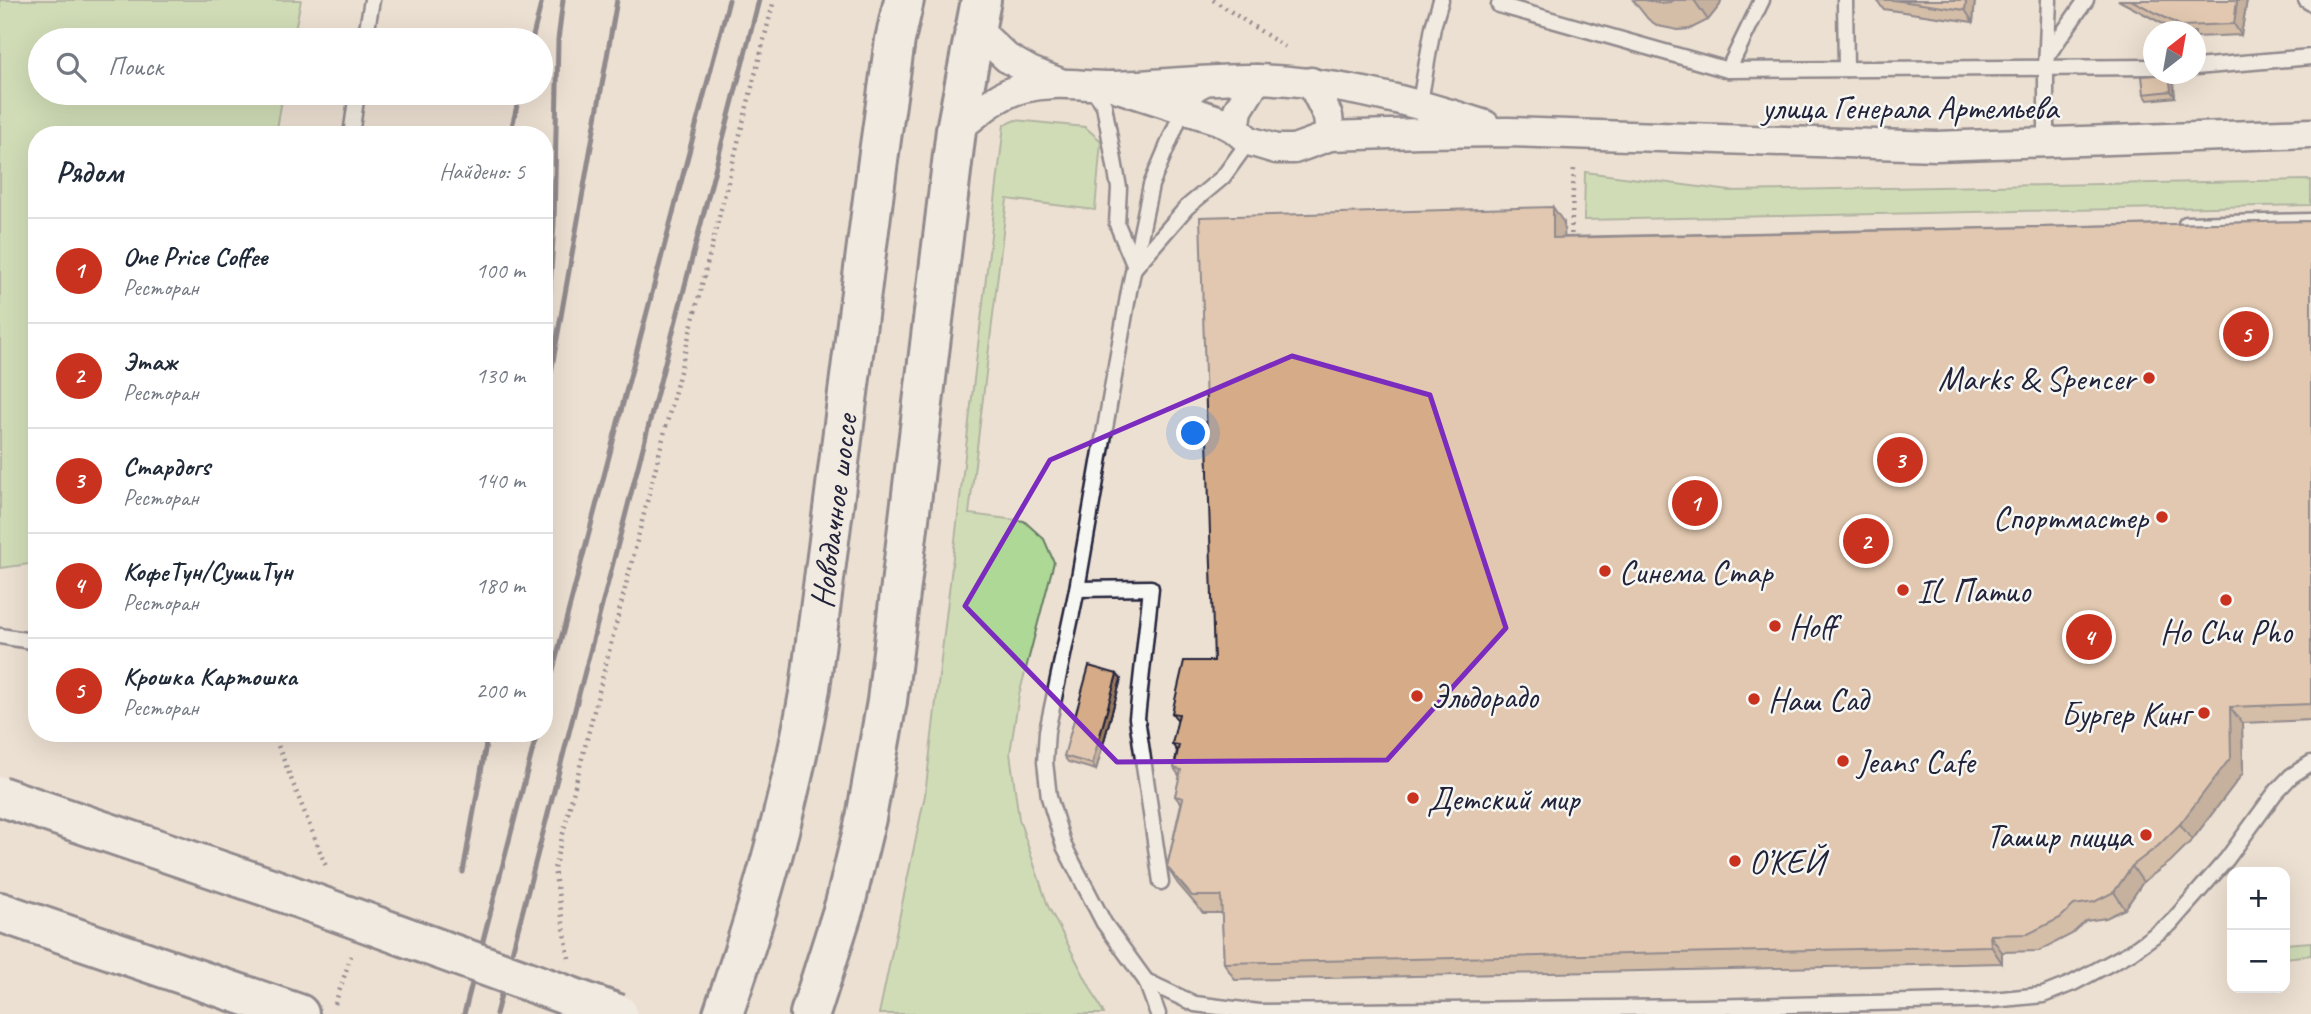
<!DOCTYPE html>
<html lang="ru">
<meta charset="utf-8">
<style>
body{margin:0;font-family:Caveat,sans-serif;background:#f2f2f3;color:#1f2937}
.controls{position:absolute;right:21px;bottom:21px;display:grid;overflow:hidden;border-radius:14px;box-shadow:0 7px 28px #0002}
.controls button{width:63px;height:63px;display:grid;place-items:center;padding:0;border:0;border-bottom:2px solid #e0e1e3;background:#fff;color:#1f2937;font:35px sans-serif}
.compass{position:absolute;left:2143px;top:21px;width:63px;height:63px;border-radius:50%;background:#fff;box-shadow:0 7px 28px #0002;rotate:31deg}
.you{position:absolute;left:1194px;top:434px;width:24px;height:24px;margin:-18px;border:5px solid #fff;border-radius:50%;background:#1a73e8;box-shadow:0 0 0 10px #1a73e833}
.badge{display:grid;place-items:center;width:46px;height:46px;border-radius:50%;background:#c8321e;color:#fff;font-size:23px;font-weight:700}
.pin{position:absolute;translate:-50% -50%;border:4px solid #fff;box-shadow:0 2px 7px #0006}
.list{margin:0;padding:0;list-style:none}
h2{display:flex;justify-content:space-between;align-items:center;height:91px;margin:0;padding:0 28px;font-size:30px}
h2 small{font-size:23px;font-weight:400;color:#747a83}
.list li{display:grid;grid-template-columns:46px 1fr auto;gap:21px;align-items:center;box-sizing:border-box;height:105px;padding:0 28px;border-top:2px solid #e0e1e3}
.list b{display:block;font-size:26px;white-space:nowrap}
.list p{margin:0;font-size:23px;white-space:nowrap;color:#747a83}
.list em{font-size:23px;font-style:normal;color:#747a83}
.icon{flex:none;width:38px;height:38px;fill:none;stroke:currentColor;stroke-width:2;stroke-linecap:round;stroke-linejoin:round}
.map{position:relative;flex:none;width:2311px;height:1014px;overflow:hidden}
.search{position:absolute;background:#fff;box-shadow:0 7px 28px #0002;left:28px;top:28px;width:525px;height:77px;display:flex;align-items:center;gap:18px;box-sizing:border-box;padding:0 24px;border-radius:38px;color:#747a83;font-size:26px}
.panel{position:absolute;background:#fff;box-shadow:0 7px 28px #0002;left:28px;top:126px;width:525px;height:616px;border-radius:28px}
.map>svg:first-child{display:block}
.green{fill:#aed896;stroke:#687d68;stroke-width:2}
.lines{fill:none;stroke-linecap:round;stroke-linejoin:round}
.lane-casing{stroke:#22223b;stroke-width:19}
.street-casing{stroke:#22223b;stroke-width:33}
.secondary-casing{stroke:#22223b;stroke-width:44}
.highway-casing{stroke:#22223b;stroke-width:44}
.path{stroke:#22223b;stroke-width:4.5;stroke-dasharray:2 5;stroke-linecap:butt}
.lane{stroke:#f6f6f2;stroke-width:14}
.street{stroke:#f6f6f2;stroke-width:28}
.secondary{stroke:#f6f6f2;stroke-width:38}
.highway{stroke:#f6f6f2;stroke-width:38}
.rail{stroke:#22223b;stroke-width:5}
.primary-bridge-casing{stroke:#22223b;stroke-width:44;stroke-linecap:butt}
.primary-bridge{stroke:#f6f6f2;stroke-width:38}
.wall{fill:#b79474;stroke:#22223b;stroke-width:2}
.shaded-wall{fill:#95785e;stroke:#22223b;stroke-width:2}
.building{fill:#d5ac87;stroke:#22223b;stroke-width:2}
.marked{fill:none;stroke:#7b2cbf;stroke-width:5;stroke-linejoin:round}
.poi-dot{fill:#c8321e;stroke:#f6f6f2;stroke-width:2.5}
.labels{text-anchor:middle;stroke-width:5;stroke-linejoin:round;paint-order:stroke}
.street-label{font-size:33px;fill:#22223b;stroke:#f6f6f2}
.poi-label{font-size:33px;fill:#22223b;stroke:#f6f6f2;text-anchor:start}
</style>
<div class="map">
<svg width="2311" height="1014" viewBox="0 0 2311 1014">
<rect width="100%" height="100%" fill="#ece0d2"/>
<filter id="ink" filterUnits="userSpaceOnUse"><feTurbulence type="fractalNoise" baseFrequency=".0143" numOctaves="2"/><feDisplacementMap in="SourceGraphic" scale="14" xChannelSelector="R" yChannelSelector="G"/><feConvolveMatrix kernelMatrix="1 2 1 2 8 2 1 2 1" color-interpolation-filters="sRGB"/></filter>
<g filter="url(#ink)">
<g class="green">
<path d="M0,0h301l-8,40h-253v53h243l-7,42h-239v428l-37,5z"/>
<path d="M1015,120l70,7 16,14 -6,69 -88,-11 -38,315 55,7 20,18 10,23 -35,133 -9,58 9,66 29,87 56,108h-225l46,-219 79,-670z"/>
<path d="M1585,172l145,19 581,-11v25l-727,15z"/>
<path d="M2311,942v13l-26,3v-14z"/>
</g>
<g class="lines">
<g class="lane-casing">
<g id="lane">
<path d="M1845,0l1,69"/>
<path d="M2306,0l5,3"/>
<path d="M1499,5l229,65 426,-3"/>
<path d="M365,40l7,-40"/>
<path d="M2047,56l39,-56"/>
<path d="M2196,67l115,-10"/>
<path d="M1728,70l34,-70"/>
<path d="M1091,86l13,19 15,83 -2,36 18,43"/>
<path d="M1419,108l14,-81 8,-27"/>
<path d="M351,135l6,-42"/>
<path d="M2046,143v-74l3,-69"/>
<path d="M2186,224l125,-3"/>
<path d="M1136,266l51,-59 36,-30 26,-36"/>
<path d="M1077,589l74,-1 -14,130 24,164"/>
<path d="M0,636l37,6"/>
<path d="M1146,981l49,23 64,8 445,-5 288,-7 51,-5 30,-12 58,-31 39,-28 57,-65 48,-66 16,-17 20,-13"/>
<path d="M1158,1014l-12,-33 -42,-58 -40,-77 -15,-49 -4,-35 2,-31 30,-142 52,-298 22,-106 32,-76 16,-17 11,-6"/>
</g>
</g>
<g class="street-casing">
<g id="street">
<path d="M976,29l31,29 23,13 28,11"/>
<path d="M1311,82l17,34 2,20"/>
<path d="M1112,86l106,34 17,9 14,12 27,8h18l36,-13 90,-3 88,-1 428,14 375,-13"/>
<path d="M1235,129l3,-19 19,-31"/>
<path d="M956,130c21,-16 41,-36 67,-42 33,-8 57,-2 90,-2 48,-1 96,-8 144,-7 78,2 154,21 228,46"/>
</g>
</g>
<g class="secondary-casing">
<g id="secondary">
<path id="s1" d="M723,1014c37,-107 68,-215 87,-326l68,-528 17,-120 9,-40"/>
<path d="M810,1014l35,-110 21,-86 21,-117 69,-571 25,-130"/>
</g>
</g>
<g class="highway-casing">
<path id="highway" d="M0,912l299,102"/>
</g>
<g class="path">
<path d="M1213,0l75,49"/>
<path d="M1571,241l3,-76"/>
<path d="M273,733l54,136"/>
<path d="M569,958l-15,-89 220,-869"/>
<path d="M335,1004l16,-48"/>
</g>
<use href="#lane" class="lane"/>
<use href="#street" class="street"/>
<use href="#secondary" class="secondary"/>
<use href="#highway" class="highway"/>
<g class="rail">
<path d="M532,40l10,-40"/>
<path d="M510,135l10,-42"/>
<path d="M546,355l8,-132 4,-183 5,-40"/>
<path d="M544,412l73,-412"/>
<path d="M544,704l185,-704"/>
<path d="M463,872l25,-139"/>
<path d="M464,1014l73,-281"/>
<path d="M496,1014l263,-1014"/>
</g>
<g class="primary-bridge-casing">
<path id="primary-bridge" d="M0,796l271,92 347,126"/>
</g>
<use href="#primary-bridge" class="primary-bridge"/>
</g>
<g class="wall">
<path d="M1633,0h88l-1,5 -12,15 -18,9 -12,1 -20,-4 -10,-7z"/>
<path d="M1877,0h98l-2,22 -90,-13z"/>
<path d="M2118,0h129l-6,35 -46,2v-5h-17z"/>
<path d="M2173,80l2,17 -27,3 -4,-6z"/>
<path d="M2311,221v499l-69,3 1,50 -51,67 -22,22 -27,20 -18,27 -19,9 -20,3 -14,13 -33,17 -37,1v11l-767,17 -11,-17 -2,-50h-19l-25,-29 -11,-17 14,-63 -6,-8 5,-19 -6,-9 3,-17 -5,-7 6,-23 -6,-8 392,-490v14z"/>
<path d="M1121,679l-25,91 -28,-8 -4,-6z"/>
</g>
<g class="shaded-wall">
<path d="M1694,0h27l-1,5 -12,15z"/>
<path d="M1966,0h9l-2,22 -8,-12z"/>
<path d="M2237,0h10l-6,35 -7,-11z"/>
<path d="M2169,74l4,6 2,17 -4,-6z"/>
<path d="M1553,207l11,16 1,31 -12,-16z"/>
<path d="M1117,674l4,5 -25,91 -4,-6z"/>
<path d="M2230,707l12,16 1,50 -51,67 -12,-16z"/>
<path d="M2132,866l11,16 -18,27 -11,-17z"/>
<path d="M1990,935l12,17v11l-11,-17z"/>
</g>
<g class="building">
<path d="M1645,0h29l-3,2 -12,1z"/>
<path d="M1893,0h73l-1,10z"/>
<path d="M2131,0h106l-3,24 -53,2z"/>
<path d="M2169,74l2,17 -27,3 -2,-18z"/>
<path d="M1553,207v31l758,-17v483l-81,3 1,50 -51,67 -22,22 -26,20 -18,26 -20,10 -20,3 -14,13 -32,16 -38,1 1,11 -767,17 -3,-67h-29l-25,-29 16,-69 -8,-2 6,-26 -7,-2 5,-23 -7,-1 7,-30 -7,-1 12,-52h30l-14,-444z"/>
<path d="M1089,666l28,8 -25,90 -28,-8z"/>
</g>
</g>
<path d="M0 0H2311V1014H0ZM1292,356l138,39 76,233 -119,132 -270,2 -152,-156 85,-146z" fill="#ece0d2" fill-opacity=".55" fill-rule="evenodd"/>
<path class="marked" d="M1292,356l138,39 76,233 -119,132 -270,2 -152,-156 85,-146z"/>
<g class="poi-dot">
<circle cx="2149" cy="378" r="7"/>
<circle cx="2162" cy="517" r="7"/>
<circle cx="1605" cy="571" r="7"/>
<circle cx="1903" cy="590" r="7"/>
<circle cx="2226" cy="600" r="7"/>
<circle cx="1775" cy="626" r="7"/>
<circle cx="1417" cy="696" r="7"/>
<circle cx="1754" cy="699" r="7"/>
<circle cx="2204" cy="713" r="7"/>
<circle cx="1843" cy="761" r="7"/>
<circle cx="1413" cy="798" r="7"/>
<circle cx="2146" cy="835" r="7"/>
<circle cx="1735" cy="861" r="7"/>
</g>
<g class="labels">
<g class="street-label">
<text x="1910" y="119">улица Генерала Артемьева</text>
<text dy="12" stroke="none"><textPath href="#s1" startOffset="516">Новодачное шоссе</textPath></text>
</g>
<g class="poi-label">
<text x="2135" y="390" text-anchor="end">Marks &amp; Spencer</text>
<text x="2148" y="529" text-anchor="end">Спортмастер</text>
<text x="1619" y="583">Синема Стар</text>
<text x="1917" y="602">IL Патио</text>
<text x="1789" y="638">Hoff</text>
<text x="2226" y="643" text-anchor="middle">Ho Chu Pho</text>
<text x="1431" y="708">Эльдорадо</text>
<text x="1768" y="711">Наш Сад</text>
<text x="2190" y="725" text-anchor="end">Бургер Кинг</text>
<text x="1857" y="773">Jeans Cafe</text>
<text x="1427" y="810">Детский мир</text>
<text x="2132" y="847" text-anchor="end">Ташир пицца</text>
<text x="1749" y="873">О’КЕЙ</text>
</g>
</g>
</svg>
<div class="controls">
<button>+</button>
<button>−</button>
</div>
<svg class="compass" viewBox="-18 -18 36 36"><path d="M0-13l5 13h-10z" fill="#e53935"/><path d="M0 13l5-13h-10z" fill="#747a83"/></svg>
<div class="you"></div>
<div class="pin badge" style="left:1695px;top:503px">1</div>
<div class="pin badge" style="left:1866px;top:541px">2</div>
<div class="pin badge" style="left:1900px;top:460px">3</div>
<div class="pin badge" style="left:2089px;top:637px">4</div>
<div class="pin badge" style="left:2246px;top:334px">5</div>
<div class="search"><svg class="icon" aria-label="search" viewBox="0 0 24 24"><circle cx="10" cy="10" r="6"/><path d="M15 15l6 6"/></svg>Поиск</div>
<section class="panel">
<h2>Рядом<small>Найдено: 5</small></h2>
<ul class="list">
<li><span class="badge">1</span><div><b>One Price Coffee</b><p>Ресторан</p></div><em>100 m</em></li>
<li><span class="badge">2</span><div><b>Этаж</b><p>Ресторан</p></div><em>130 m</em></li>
<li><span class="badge">3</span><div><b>Стардогs</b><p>Ресторан</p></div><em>140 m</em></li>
<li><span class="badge">4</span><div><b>КофеТун/СушиТун</b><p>Ресторан</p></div><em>180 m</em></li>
<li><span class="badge">5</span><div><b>Крошка Картошка</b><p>Ресторан</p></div><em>200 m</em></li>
</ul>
</section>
</div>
